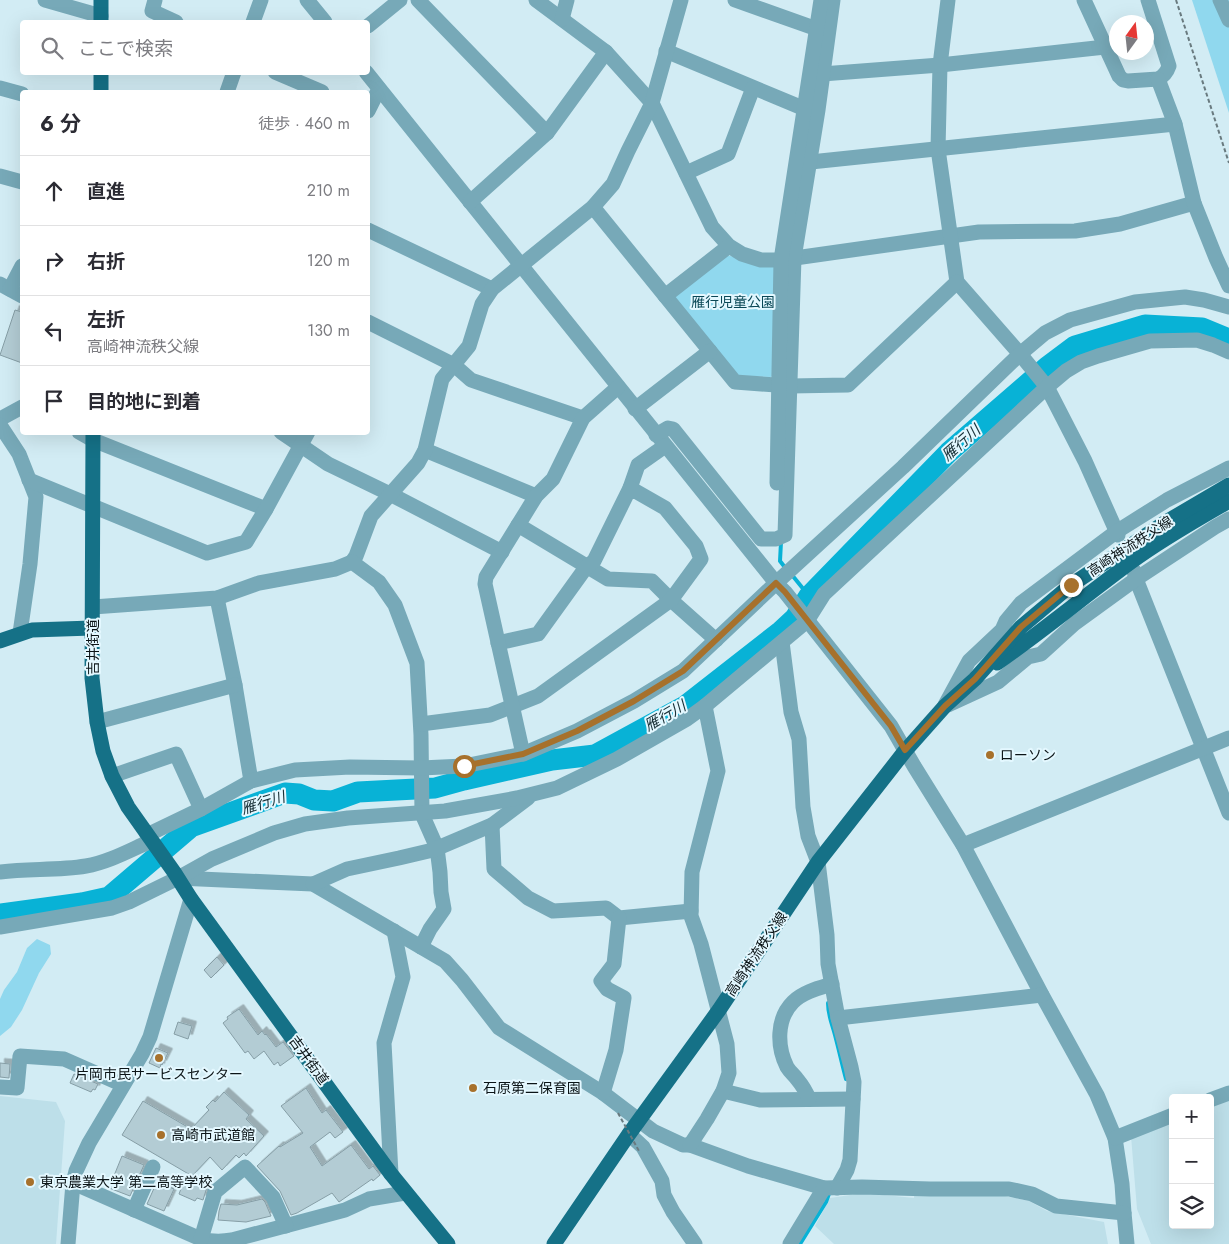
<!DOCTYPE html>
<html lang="ja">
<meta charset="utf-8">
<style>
body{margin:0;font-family:Jost,"Noto Sans JP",sans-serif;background:#f7f7f7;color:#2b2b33}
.controls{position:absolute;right:15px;bottom:15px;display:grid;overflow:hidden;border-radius:5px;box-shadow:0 5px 20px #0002}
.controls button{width:45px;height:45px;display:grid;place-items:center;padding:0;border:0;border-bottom:1px solid #e1e1e2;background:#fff;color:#2b2b33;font:25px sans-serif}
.compass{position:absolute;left:1109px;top:15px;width:45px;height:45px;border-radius:50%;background:#fff;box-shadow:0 5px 20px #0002;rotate:15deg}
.stop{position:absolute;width:15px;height:15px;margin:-11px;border:4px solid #a7712c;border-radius:50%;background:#fff}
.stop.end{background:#a7712c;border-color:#fff;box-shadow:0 1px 5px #0008}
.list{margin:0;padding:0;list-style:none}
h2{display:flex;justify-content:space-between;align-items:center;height:65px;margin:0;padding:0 20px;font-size:21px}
h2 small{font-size:16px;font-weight:400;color:#7c7c81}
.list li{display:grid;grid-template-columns:32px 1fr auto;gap:15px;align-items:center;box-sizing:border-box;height:70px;padding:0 20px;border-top:1px solid #e1e1e2}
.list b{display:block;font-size:19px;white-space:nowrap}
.list p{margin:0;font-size:16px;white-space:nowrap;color:#7c7c81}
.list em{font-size:16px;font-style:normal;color:#7c7c81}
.icon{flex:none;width:28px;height:28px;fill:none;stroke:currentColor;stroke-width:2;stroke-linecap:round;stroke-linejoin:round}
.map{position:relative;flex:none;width:1229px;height:1244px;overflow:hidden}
.search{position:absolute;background:#fff;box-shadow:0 5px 20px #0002;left:20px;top:20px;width:350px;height:55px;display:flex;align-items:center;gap:12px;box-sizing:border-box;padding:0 18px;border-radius:5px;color:#7c7c81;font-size:19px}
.panel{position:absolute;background:#fff;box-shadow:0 5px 20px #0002;left:20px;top:90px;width:350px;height:345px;border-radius:5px}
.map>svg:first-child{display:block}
.built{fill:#bddfe9}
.green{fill:#90d8ee}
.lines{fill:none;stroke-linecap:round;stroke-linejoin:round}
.stream{stroke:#08b2d6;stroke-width:4}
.river{stroke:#08b2d6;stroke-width:21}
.building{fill:#b3ccd4;stroke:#869ea6;filter:url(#shadow)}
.path{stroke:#697a7f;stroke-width:2;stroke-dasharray:4 2.5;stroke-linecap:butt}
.minor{stroke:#77a9b8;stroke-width:15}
.major{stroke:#157187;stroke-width:15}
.path-bridge{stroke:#697a7f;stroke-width:2;stroke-dasharray:4 2.5;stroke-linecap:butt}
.route{stroke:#a7712c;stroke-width:6}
.poi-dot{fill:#a7712c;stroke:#e4f8ff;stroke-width:2}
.labels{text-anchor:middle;stroke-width:4;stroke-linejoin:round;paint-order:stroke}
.park-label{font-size:14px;fill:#094756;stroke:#e4f8ff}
.street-label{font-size:14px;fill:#0b1417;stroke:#e4f8ff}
.poi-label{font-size:14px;fill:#0b1417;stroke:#e4f8ff;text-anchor:start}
.water-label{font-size:15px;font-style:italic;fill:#182f36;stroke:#e4f8ff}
</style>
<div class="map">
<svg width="1229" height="1244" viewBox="0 0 1229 1244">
<defs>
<filter id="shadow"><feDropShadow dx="4.5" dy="-4.5" stdDeviation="0" flood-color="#0004"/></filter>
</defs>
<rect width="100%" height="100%" fill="#d2ecf4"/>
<g class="built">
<path d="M0,1096l56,6 9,19 -9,123h-56z"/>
<path d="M1229,1098v146h-78l-14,-35 -6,-73 42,-16v105h37v-120z"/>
<path d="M864,1193l50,5v-4l91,2 24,5 18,10 57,11 4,22h-274l-19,-18 15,-28z"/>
</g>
<g class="green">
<path d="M1192,0h37v113z"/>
<path d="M726,255l47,11 3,4 -1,103 -4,4 -32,-1 -64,-77 1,-6z"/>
<path d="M37,939l13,6 1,9 -12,19 -17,37 -11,17 -11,9v-37l4,-9 13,-18 10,-24z"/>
</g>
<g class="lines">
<g class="stream">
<path d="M781,542l-1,19 7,9"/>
<path d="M792,575l17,21"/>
<path d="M828,1003c0,13 4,20 7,32 4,15 7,29 11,44"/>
<path d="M800,1244l26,-42 4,-11"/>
</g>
<path class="river" d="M0,914l82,-11 27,-6 82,-70 94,-34 14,1 15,6 19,1 25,-9 77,-4 29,-8 88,-20 43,-5 90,-49 96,-75 14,-13 14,-22 140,-144 98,-85 28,-21 70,-21 57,3 27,11"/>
</g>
<g class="building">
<path d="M15,310l7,2v51l-22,-8z"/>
<path d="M217,957l7,8 -13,13 -7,-8z"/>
<path d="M239,1009l19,26 4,-4 3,4 1,-1 10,13 7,-5 11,14 -14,10 -2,-4 -4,3 -10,-14 -10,8 -6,-8 -3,2 -22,-30 5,-4 -1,-2z"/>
<path d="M178,1022l14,4 -4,13 -14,-5z"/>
<path d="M156,1048l12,5 -6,12 -1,-1 -1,4 -11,-5z"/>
<path d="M0,1063l10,1 -1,14 -9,-1z"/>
<path d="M74,1074l24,10 -3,6 -2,-1 -2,3 -21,-9z"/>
<path d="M306,1088l16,25 4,-3 17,22 -8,6 -5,-6 -20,15 12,19 29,-21 18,24 4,-3 7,9 -7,6 -1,-2 -33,23 -7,-9 -35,20 -6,2 -11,-24 -23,-25 22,-20 1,1 23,-14 -22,-27z"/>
<path d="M224,1092l25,23 -3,4 18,17 -18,20 -2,-3 -5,5 -3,-3 -14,15 -12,-13 -18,19 -70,-41 21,-34 48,28 18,-19 -3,-3 7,-7 2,2z"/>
<path d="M122,1156l22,9 -14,31 -21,-8z"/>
<path d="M185,1178l22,9 -4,13 -6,-2 -2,3 -16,-7z"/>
<path d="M159,1183l15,6 -10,22 -17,-7 8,-18 2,1z"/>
<path d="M262,1199l3,3 6,14 -25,6 -28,-2 1,-9 2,-7 16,1z"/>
</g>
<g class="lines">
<path class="path" d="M1176,0l53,163"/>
<g class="minor">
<path d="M45,0l56,16"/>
<path d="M155,0l-3,11 24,11"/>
<path d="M307,0l18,22"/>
<path d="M418,0l129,133"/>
<path d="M536,0l70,52 46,51 60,124 17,19 13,8 19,6h20l198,-28 96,-1 45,-7 74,-21"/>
<path d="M735,0l82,29 9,2"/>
<path d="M948,0l-8,65 -2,84 19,133 63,72 27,33 38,74 33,74"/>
<path d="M1084,0l35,76 4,4 5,1 30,-2c6,-3 9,-7 11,-13l-21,-66"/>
<path d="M1220,0l9,20"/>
<path d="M562,19l5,-19"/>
<path d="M253,22l8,-22"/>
<path d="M368,26l32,-26"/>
<path d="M666,51l139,58 8,1"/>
<path d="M275,72l47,20"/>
<path d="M366,72c138,170 273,341 410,511l9,9 106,134 23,40 49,79 79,150 55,100 18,43 7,46 2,29 3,31"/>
<path d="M813,72l9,2 118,-9 165,-18"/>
<path d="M1158,79l17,45 19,79 22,55 13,28"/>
<path d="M0,88l22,6"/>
<path d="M227,92l7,-20"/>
<path d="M368,111l11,-22"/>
<path d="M801,163l374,-39"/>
<path d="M686,173l42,-19 25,-66"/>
<path d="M0,176l22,6"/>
<path d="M470,202l77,-69 59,-81"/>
<path d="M593,207l142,175 55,4 58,-1 109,-103"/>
<path d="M368,230l124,59"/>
<path d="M0,284l22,12"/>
<path d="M10,289l12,-23"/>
<path d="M665,296l64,-50"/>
<path d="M368,322l86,43 17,15 112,38"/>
<path d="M635,409l75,-58"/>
<path d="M0,419l22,-12"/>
<path d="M0,425l19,29 17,43 -6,67 -10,69"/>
<path d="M79,432l14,8 173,69"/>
<path d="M281,432l47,32 62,30 112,58"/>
<path d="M656,435l12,-7 5,1 88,110h15l9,-4 9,-277 24,-148 15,-110"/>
<path d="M425,450l111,46"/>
<path d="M29,480l178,73 39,-11 20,-33 42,-77"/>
<path d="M777,483l4,-223 40,-260"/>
<path d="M630,488l8,-23 27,-19"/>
<path d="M518,525l90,54 44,2 19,19 45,40"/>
<path d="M352,562l4,-6 15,-40 47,-53 7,-13 17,-71 27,-33 13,-42 10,-15 101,-82 20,-23 15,-33 24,-48 29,-103"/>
<path d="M1134,571l2,8 93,234"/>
<path d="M217,598l18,87 16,96"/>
<path d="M93,607l124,-9 42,-15 76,-14 17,-7 27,20 16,23 22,58 4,72 1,79 15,34 3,24 1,20 3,17 -14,20 -9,18"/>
<path d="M782,642l9,70 8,27 4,68 5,29 10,26 9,73 1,29 10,54 13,49 3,15 -4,78 -3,10 -10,18"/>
<path d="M945,705l24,-44 33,-31 4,-9 15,-18 95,-71 51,-32 62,-32"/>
<path d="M948,705l50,-23 30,-25 13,-3 33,-30 62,-45 79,-52 14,-8"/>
<path d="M97,722l138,-37"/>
<path d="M421,724l69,-9 48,-19 133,-96 30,-41 -5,-13 -31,-38 -35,-20 -36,73 -7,5 -49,68 -40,9"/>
<path d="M523,754l-38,-170 1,-7 50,-81 17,-17 30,-61 35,-31"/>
<path d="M112,776l64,-22 25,55"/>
<path d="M492,825l2,44 34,29 25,13 53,-3 13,10 72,-7"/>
<path d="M147,835l54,-26 50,-28 44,-11 55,-3 71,1 43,-2 59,-12 54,-23 57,-30 49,-30 93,-88 127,-116 117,-113 25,-21 25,-13 65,-18 50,-5 19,3 25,7"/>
<path d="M963,845l266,-107"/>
<path d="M0,872c28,-4 57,-1 86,-6 23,-4 44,-16 65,-25"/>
<path d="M178,878l135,6 132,77 17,19 37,48 104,65 50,38 30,14h7l58,21 76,22 38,-1 68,2h79l23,5 24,12 68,7"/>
<path d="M313,884l34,-15 52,-11 34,-8 59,-25 36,-27"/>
<path d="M0,927l112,-19 17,-6 49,-24 34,-19 62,-26 31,-9 43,-6 97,-7 72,-13 40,-10 60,-29 70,-40 18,-13 102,-85 17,-27 223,-207 19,-16 15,-9 17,-6 52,-15 47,-1 16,5 16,7"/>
<path d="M838,1018l204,-23"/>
<path d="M0,1087l17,1 3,-32 44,3 59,26"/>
<path d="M723,1091l37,9 93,-1"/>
<path d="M603,1093l13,-43 8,-52 -17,-9 -6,-8 13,-17 5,-46"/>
<path d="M809,1099c-3,-8 -7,-14 -12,-20 -3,-4 -7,-7 -10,-12 -10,-20 -11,-48 6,-65 10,-10 26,-14 39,-18"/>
<path d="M1210,1100l19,-7"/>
<path d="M629,1134l14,13 19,34 2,14 9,17 22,32"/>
<path d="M1115,1138l58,-23"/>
<path d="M690,1145l17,-26 16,-28 6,-18 -2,-29 -26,-100 -10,-28 1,-44 26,-101 -13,-65"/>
<path d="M391,1174l-7,-131 19,-66 -9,-46"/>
<path d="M73,1183l128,56c11,3 20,3 31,1l113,-30 24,-11 36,-6"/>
<path d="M134,1210l19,-43"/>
<path d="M201,1239l14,-47 30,-25 28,30 13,29"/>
<path d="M68,1244l5,-61 3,-12 13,-28 53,-89 8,-17 41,-138"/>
<path d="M790,1244l34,-56"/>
</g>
<g class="major">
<path d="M101,22v-22"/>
<path d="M101,92v-20"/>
<path d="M93,432l-1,246 5,44 6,29 9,25 16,31 46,65 17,27 200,275 57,70"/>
<path d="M0,641l32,-11 60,-2"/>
<path d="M997,663c46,-32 89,-68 134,-101 31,-23 65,-42 98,-61"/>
<path d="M554,1244l75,-110 90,-124 99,-148 87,-111 40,-45 30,-27 46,-52 50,-42 95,-63 63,-37"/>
</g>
<path class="path-bridge" d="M618,1113l21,38"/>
</g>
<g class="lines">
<path class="route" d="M464,766l59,-12 54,-23 57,-30 49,-30 93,-88 9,9 106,134 14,24 40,-44 30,-27 46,-52 50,-42"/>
</g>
<g class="poi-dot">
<circle cx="990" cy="755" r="5"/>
<circle cx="159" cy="1058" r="5"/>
<circle cx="473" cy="1088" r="5"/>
<circle cx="161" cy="1135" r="5"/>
<circle cx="30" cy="1182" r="5"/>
</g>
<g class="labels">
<g class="park-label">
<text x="733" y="307">雁行児童公園</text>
</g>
<g class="street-label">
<text transform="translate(1130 546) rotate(-33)" y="5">高崎神流秩父線</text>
<text transform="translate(93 647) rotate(-90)" y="5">吉井街道</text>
<text transform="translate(756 954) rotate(-56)" y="5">高崎神流秩父線</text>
<text transform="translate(309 1060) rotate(54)" y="5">吉井街道</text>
</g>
<g class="poi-label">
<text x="1000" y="760">ローソン</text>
<text x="159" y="1079" text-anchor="middle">片岡市民サービスセンター</text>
<text x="483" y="1093">石原第二保育園</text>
<text x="171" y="1140">高崎市武道館</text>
<text x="40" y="1187">東京農業大学 第二高等学校</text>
</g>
<g class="water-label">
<text transform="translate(961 443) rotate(-41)" y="5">雁行川</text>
<text transform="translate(665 716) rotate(-30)" y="5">雁行川</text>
<text transform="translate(263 803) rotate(-17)" y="5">雁行川</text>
</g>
</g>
</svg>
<div class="controls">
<button>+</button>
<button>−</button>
<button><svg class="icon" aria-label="layers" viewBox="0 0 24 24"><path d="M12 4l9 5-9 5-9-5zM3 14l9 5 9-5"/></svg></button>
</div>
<svg class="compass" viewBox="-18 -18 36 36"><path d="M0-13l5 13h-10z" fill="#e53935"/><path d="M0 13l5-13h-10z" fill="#7c7c81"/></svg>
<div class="stop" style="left:464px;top:766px"></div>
<div class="stop end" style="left:1071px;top:585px"></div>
<div class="search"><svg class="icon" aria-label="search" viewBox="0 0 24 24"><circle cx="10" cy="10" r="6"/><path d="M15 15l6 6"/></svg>ここで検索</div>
<section class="panel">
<h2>6 分<small>徒歩 · 460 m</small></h2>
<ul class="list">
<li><svg class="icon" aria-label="ahead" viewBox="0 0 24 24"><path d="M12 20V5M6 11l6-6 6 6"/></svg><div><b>直進</b></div><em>210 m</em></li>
<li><svg class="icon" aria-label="right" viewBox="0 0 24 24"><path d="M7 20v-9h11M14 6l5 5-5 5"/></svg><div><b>右折</b></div><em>120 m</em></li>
<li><svg class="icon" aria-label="left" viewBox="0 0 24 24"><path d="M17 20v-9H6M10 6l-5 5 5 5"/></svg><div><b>左折</b><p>高崎神流秩父線</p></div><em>130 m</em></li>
<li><svg class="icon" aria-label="arrive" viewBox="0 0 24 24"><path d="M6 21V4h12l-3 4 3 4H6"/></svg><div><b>目的地に到着</b></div></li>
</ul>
</section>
</div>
